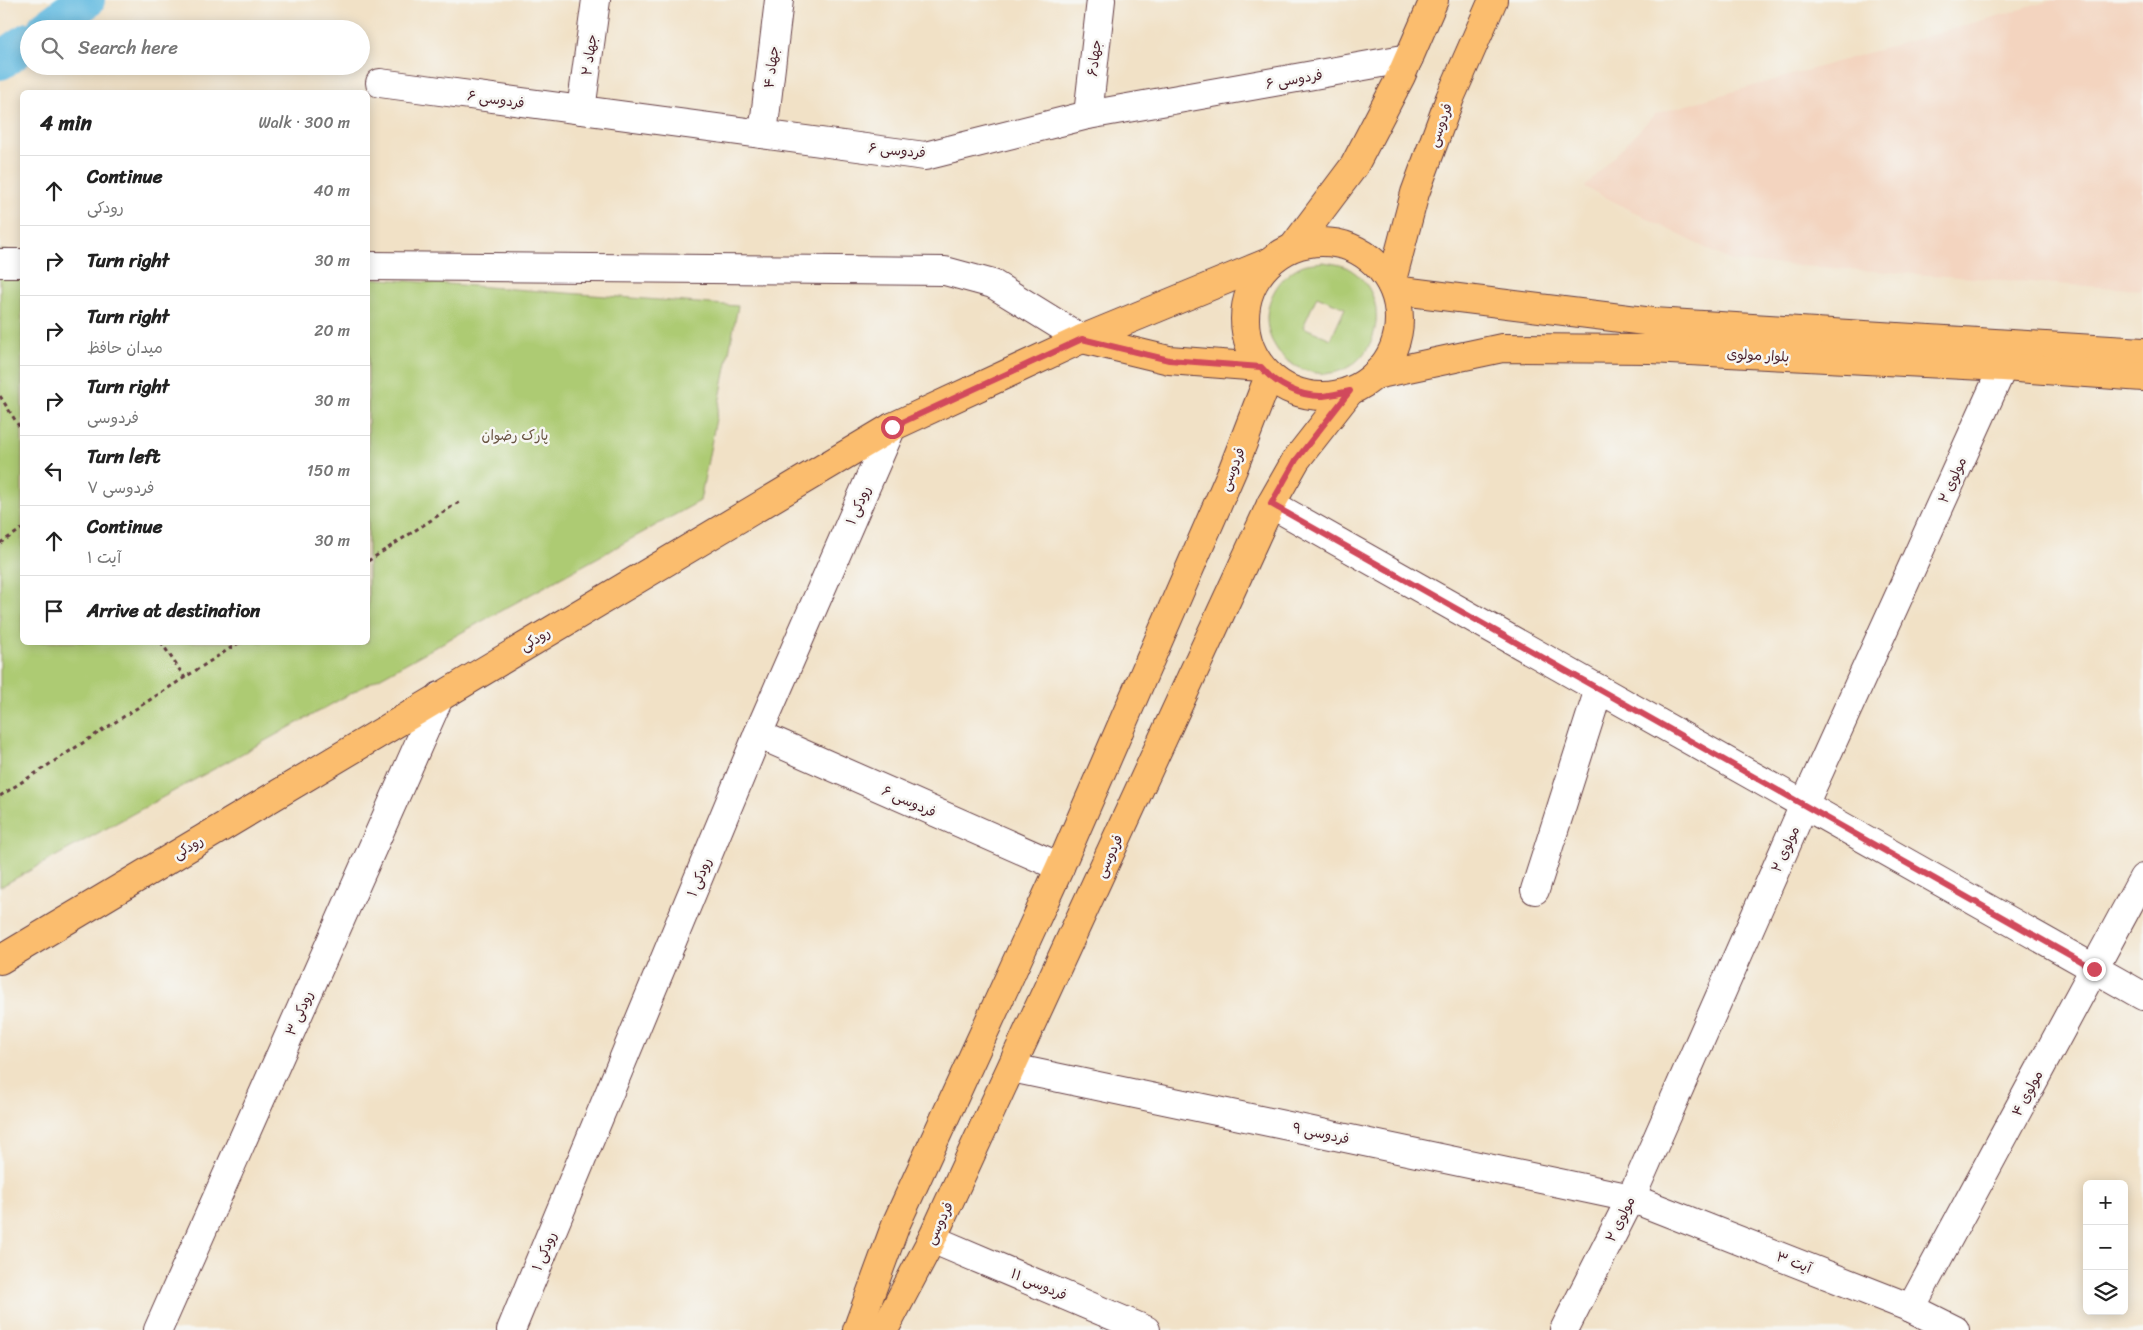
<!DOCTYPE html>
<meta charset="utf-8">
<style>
body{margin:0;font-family:Sriracha,"Playpen Sans Arabic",sans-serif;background:#f6f6f6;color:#222}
.controls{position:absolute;right:15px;bottom:15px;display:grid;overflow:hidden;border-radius:8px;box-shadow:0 2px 12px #0003}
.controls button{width:45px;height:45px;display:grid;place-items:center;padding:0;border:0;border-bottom:1px solid #e0e0e0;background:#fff;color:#222;font:25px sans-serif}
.stop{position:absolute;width:15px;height:15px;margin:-11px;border:4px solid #d1495b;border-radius:50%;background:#fff}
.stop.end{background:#d1495b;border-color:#fff;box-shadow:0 1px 5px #0008}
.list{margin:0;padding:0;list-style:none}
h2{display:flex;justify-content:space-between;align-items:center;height:65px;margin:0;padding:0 20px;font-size:21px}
h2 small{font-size:16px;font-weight:400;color:#767676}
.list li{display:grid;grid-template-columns:32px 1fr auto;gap:15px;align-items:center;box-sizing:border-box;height:70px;padding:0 20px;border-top:1px solid #e0e0e0}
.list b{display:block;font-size:19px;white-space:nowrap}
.list p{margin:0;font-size:16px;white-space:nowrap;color:#767676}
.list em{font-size:16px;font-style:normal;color:#767676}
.icon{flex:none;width:28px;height:28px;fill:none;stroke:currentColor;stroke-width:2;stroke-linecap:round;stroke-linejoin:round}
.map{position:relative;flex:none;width:2143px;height:1330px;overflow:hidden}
.search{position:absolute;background:#fff;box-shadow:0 2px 12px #0003;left:20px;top:20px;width:350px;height:55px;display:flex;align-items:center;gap:12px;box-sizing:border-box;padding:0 18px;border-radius:28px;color:#767676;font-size:19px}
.panel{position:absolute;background:#fff;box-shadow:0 2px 12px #0003;left:20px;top:90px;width:350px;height:555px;border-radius:8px}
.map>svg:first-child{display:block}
.built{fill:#f3d4bf}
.green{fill:#adcb73;stroke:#7c754f;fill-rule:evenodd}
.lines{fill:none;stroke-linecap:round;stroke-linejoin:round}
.canal{stroke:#64bbe1;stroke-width:38}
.minor-casing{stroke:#633c42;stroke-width:30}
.major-casing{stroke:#633c42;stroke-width:30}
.path{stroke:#633c42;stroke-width:3;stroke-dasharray:4 4;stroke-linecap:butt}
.minor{stroke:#fff;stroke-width:28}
.major{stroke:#fbbd6e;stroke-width:28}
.route{stroke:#d1495b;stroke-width:6}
.labels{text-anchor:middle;stroke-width:5;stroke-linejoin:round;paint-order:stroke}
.street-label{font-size:14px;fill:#4a1f2b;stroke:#f6f6f2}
.park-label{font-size:14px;fill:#685341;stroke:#f6f6f2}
</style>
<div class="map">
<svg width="2143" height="1330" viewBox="0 0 2143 1330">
<rect width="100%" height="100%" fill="#f6f6f2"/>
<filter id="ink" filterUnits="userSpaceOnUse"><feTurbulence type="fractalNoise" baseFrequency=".02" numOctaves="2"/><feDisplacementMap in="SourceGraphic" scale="10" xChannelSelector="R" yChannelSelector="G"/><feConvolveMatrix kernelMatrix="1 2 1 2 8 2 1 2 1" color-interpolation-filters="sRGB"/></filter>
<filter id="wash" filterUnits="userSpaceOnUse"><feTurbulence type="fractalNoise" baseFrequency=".0096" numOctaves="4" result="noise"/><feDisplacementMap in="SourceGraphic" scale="20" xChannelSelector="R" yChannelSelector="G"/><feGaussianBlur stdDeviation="1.12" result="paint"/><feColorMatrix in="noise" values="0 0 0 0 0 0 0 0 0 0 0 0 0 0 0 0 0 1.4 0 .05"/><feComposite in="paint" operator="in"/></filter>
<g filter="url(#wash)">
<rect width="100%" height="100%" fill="#f1e1c6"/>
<path class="built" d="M2053,0h90v290l-412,-29 -146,-74 70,-73z"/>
<g class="green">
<path d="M0,250l22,2v390h346v-364l370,28 -38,195 -700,386z"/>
<path d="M1323,262c7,1 16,2 23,5 57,30 27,119 -35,105 -16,-4 -28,-12 -36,-26 -18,-28 -4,-66 26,-80 6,-3 15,-3 22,-4zM1317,296l28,12 -14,31 -28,-12z"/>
</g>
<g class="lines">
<g class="canal">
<path d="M46,29l40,-29"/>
<path d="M0,61l29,-20"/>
</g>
</g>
</g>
<g filter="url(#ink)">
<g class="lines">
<g class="minor-casing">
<g id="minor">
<path d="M380,83l545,73 163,-41 321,-57"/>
<path d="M581,110l15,-110"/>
<path d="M1088,115l13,-115"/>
<path d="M763,134l16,-134"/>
<path d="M0,263h22"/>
<path d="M368,266l577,5 48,13 89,55"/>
<path d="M1271,504l872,492"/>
<path d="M758,734l302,133"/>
<path d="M1535,890l64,-201"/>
<path d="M1012,1068l619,130 280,110 44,22"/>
<path d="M932,1239l214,91"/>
<path d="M1911,1308l232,-430"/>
<path d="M158,1330l282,-634"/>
<path d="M511,1330l247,-596 134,-307"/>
<path d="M1564,1330l67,-132 173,-393 199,-438 1,-22"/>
</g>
</g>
<g class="major-casing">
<g id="major">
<circle cx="1322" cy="319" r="77"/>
<path d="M1294,246l60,-80 47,-90 33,-76"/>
<path d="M1391,284l24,-91 35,-95 43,-98"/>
<path d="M1394,290l259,32 490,30"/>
<path d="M1261,367l-92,-7 -87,-21 187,-77"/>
<path d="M1375,375l127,-27 149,1 352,18 140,10"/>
<path d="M0,960l892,-533 190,-88"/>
<path d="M857,1330l39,-106 164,-357 173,-398 36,-93"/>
<path d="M884,1330l48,-91 339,-735 25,-44 54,-69"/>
</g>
</g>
<g class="path">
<path d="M0,396l22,35"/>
<path d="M0,543l22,-14"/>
<path d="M368,561l91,-59"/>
<path d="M161,642l24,36"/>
<path d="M0,796l240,-154"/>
</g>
<use href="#minor" class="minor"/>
<use href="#major" class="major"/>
</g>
</g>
<g class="lines" filter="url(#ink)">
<path class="route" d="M892,427l190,-88 87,21 92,7c14,17 39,30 62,29 9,-1 18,-3 27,-5l-54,69 -25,44 823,465"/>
</g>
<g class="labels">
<g class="street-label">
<text transform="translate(589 55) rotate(-82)" y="5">جهاد ۲</text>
<text transform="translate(1094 58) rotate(-83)" y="5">جهاد۶</text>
<text transform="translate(771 67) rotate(-83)" y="5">جهاد ۴</text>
<text transform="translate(1294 79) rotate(-10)" y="5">فردوسی ۶</text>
<text transform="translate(496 99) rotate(8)" y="5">فردوسی ۶</text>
<text transform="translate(1440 125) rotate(-70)" y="5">فردوسی</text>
<text transform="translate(897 150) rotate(5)" y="5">فردوسی ۶</text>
<text transform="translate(1758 355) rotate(3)" y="5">بلوار مولوی</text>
<text transform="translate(1232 469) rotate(-68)" y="5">فردوسی</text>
<text transform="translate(1952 480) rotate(-66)" y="5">مولوی ۲</text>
<text transform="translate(858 505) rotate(-66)" y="5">رودکی ۱</text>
<text transform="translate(535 639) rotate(-31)" y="5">رودکی</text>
<text transform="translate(909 801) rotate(24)" y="5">فردوسی ۶</text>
<text transform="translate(188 847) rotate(-31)" y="5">رودکی</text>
<text transform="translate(1785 849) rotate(-66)" y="5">مولوی ۲</text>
<text transform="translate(1109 856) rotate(-65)" y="5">فردوسی</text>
<text transform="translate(699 877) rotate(-67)" y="5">رودکی ۱</text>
<text transform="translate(299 1013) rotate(-66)" y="5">رودکی ۳</text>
<text transform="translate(2027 1093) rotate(-62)" y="5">مولوی ۴</text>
<text transform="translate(1321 1133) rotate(12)" y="5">فردوسی ۹</text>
<text transform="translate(1620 1219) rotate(-64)" y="5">مولوی ۲</text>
<text transform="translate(939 1223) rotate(-64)" y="5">فردوسی</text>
<text transform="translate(544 1251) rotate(-67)" y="5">رودکی ۱</text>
<text transform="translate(1794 1262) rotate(21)" y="5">آیت ۳</text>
<text transform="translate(1039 1284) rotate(23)" y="5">فردوسی ۱۱</text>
</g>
<g class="park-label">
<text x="515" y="440">پارک رضوان</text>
</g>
</g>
</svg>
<div class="controls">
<button>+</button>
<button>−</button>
<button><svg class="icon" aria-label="layers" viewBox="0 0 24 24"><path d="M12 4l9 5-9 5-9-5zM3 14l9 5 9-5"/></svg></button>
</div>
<div class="stop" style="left:892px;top:427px"></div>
<div class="stop end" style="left:2094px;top:969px"></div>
<div class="search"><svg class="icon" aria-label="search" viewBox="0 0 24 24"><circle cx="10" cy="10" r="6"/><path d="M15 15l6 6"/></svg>Search here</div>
<section class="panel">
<h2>4 min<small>Walk · 300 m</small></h2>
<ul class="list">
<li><svg class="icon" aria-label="ahead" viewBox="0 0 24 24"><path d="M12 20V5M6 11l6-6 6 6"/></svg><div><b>Continue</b><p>رودکی</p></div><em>40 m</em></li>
<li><svg class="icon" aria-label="right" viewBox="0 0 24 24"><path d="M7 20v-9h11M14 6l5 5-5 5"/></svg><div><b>Turn right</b></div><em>30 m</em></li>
<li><svg class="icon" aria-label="right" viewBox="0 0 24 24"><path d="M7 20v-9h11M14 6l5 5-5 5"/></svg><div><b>Turn right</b><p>میدان حافظ</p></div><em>20 m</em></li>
<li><svg class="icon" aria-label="right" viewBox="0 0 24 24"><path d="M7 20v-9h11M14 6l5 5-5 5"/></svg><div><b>Turn right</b><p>فردوسی</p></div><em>30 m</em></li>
<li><svg class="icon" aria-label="left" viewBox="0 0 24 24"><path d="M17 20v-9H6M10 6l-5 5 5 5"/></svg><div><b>Turn left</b><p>فردوسی ۷</p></div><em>150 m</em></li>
<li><svg class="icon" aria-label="ahead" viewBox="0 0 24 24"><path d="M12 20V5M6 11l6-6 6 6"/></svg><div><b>Continue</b><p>آیت ۱</p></div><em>30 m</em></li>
<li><svg class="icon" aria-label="arrive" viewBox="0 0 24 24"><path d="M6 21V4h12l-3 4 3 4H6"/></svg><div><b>Arrive at destination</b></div></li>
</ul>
</section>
</div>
